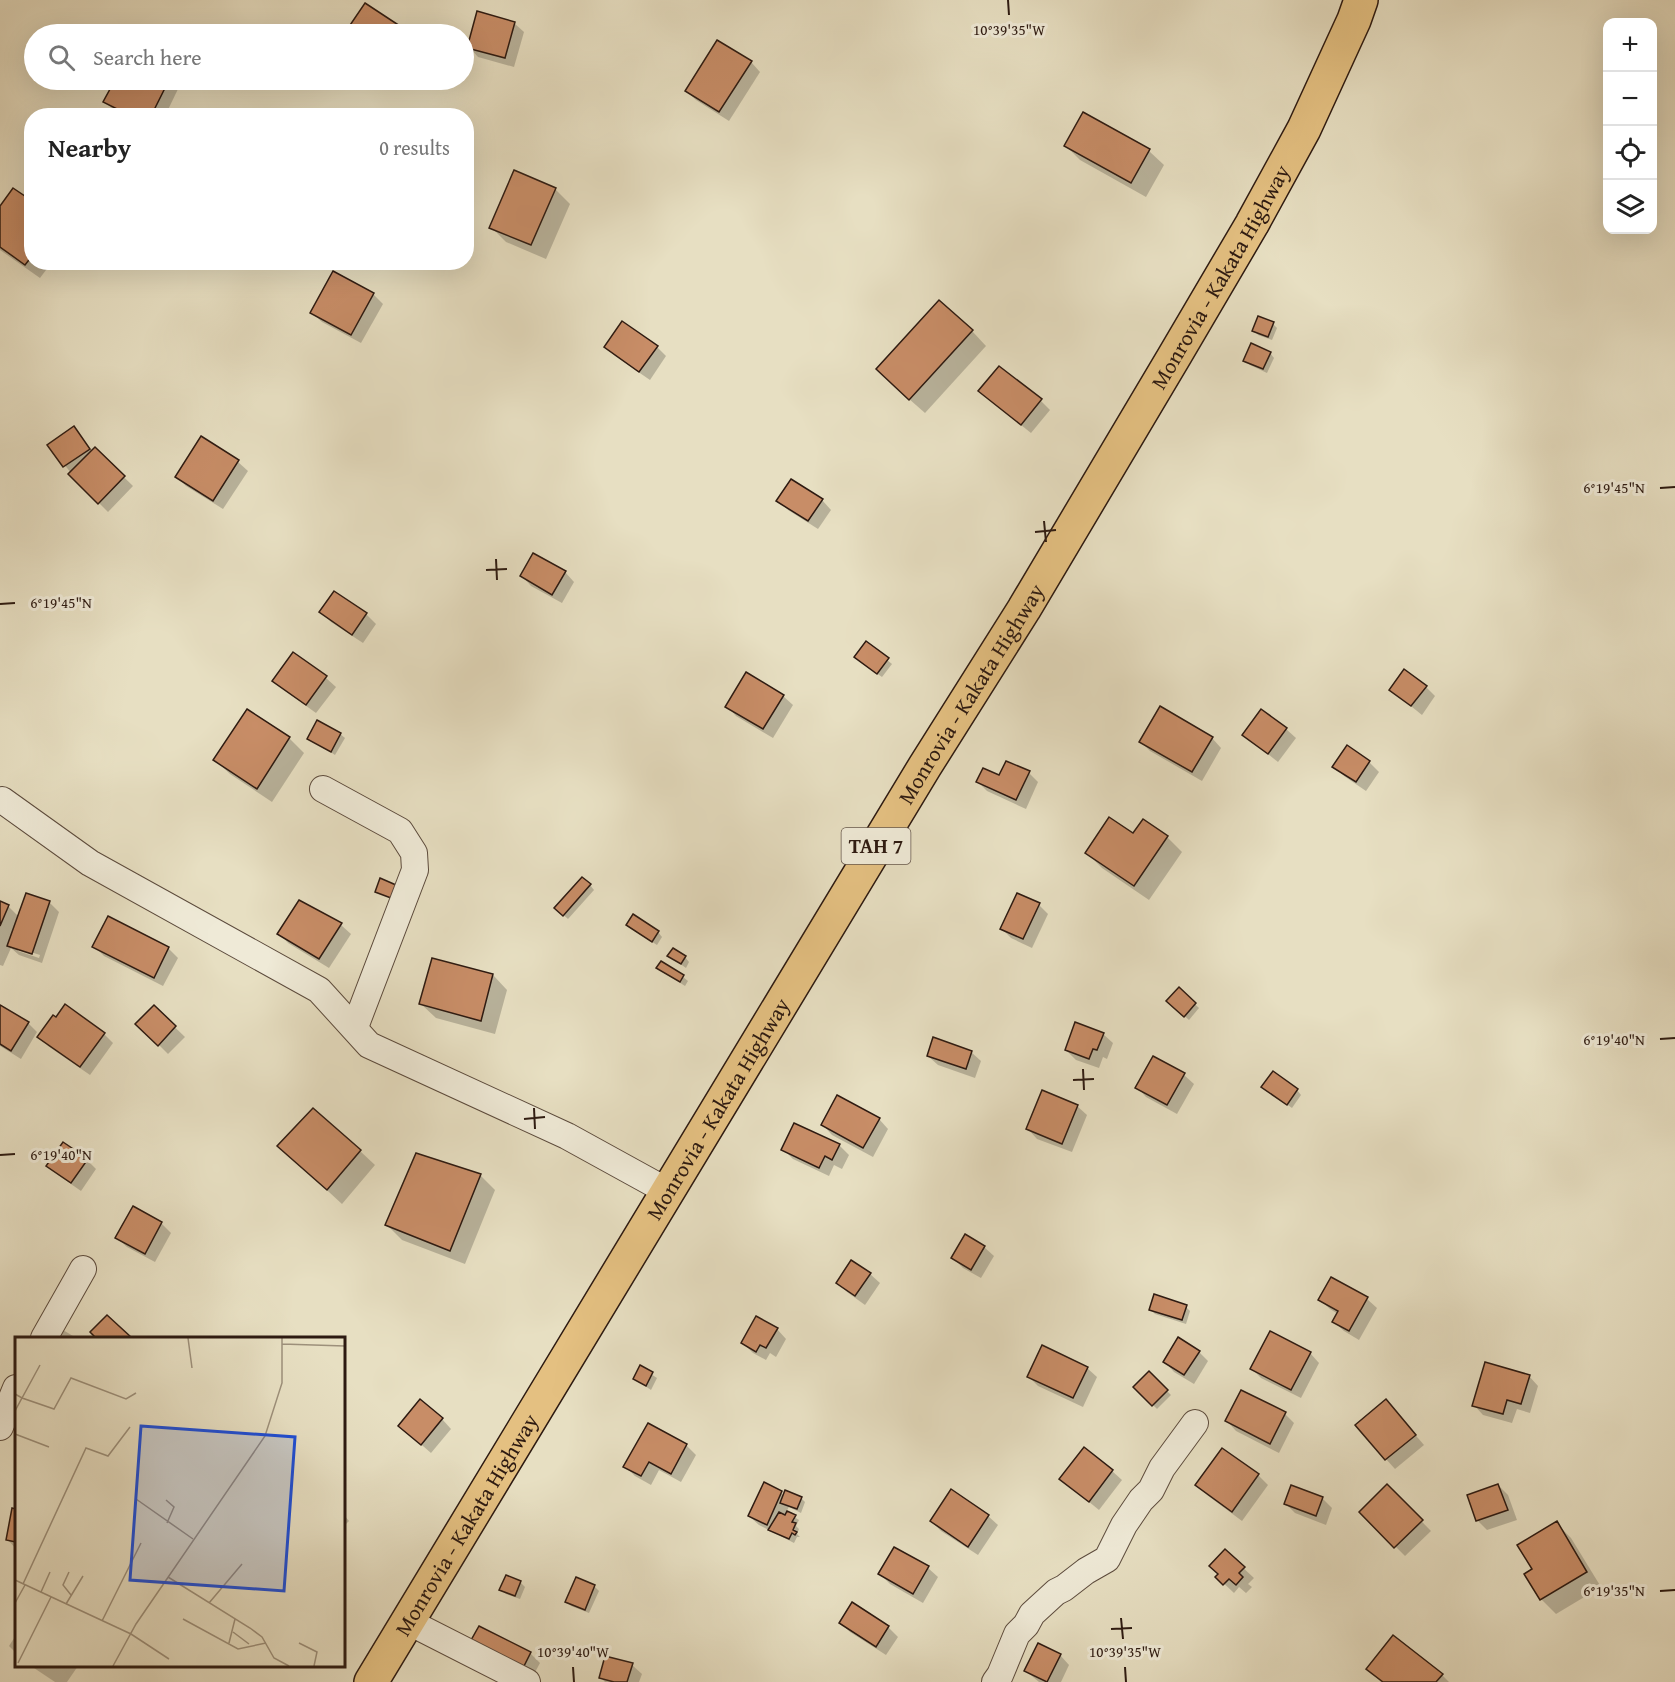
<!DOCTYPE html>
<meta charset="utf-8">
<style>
body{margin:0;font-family:"Gentium Book Plus",serif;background:#f6f6f6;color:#222}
.controls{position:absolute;right:18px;top:18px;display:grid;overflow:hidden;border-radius:12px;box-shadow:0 6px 24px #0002}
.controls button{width:54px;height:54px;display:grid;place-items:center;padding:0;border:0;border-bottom:2px solid #e0e0e0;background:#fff;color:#222;font:30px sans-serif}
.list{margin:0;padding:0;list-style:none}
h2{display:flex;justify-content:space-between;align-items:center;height:78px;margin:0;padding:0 24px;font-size:26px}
h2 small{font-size:20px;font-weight:400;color:#767676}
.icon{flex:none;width:33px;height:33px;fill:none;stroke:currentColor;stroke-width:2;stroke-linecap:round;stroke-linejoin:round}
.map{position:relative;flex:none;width:1675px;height:1682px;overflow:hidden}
.search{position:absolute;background:#fff;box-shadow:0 6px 24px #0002;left:24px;top:24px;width:450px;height:66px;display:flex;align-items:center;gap:15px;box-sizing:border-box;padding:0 21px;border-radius:33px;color:#767676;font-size:22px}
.panel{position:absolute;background:#fff;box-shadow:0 6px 24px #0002;left:24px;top:108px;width:450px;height:162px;border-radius:24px}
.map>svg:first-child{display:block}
.shadow{fill:#0003;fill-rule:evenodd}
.building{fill:#c88d67;stroke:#2d1a11;stroke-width:1.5}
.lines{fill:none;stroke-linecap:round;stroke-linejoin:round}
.minor-casing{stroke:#5c4b3d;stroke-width:28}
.highway-casing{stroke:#2d1a11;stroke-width:36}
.minor{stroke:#efead7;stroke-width:26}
.highway{stroke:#e4c081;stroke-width:33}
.ticks{fill:none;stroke:#2d1a11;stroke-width:2}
.labels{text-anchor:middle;stroke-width:6;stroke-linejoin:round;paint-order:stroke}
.shield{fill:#efead7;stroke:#67584c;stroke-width:1.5}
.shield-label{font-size:21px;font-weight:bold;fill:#2d1a11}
.street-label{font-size:22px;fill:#2d1a11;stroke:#efead7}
.inset-road{fill:none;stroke:#9d907b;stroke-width:1.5}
.view{fill:#1d4ed8;fill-opacity:0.15;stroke:#1d4ed8;stroke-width:3}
.inset-edge{fill:none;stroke:#2d1a11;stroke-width:3}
.ticks-label{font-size:15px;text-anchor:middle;fill:#2d1a11;stroke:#efead7;stroke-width:6;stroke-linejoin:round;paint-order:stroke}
</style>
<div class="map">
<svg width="1675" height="1682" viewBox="0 0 1675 1682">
<rect width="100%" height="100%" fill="#e7dfc2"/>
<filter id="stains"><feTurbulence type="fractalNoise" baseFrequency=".00333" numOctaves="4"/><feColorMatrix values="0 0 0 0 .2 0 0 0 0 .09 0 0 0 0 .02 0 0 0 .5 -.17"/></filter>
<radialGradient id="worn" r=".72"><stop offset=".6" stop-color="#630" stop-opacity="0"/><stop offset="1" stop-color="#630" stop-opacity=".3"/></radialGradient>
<g class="shadow">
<path d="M365,5l34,22 7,7h-60z"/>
<path d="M514,23l10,9 -10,35 -36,-10 -9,-10z"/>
<path d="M751,62l9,10 -31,49 -33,-21 -10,-9z"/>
<path d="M116,80h53l9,9 -13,27h-41l-9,-5 -10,-9z"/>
<path d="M1084,114l65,37 15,14 -18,32 -66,-37 -14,-14z"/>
<path d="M555,189l15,15 -24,55 -40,-17 -15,-15z"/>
<path d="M32,202v60h20l-12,16 -40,-28v-42z"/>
<path d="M373,294l10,10 -22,39 -39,-21 -10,-9z"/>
<path d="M1273,324l4,4 -5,12 -14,-5 -4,-5z"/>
<path d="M972,331l14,15 -61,67 -33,-29z"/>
<path d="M606,347h51l9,9 -16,24 -35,-24z"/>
<path d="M1270,353l4,5 -7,15 -17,-8 -5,-5z"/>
<path d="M990,400l51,1 9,9 -19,23z"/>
<path d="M74,428l18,23 3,-2 38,37 -25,26 -38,-38 1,-1 -22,-28z"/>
<path d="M238,462l10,9 -25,38 -37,-23 -9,-9z"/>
<path d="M778,500h44l9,10 -13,19 -30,-19z"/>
<path d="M565,572l9,10 -12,21 -31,-17 -9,-10z"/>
<path d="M335,593l31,21 10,10 -13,19 -32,-21 -10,-10z"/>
<path d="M866,643l26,21 -10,13 -22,-15z"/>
<path d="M294,654l32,24 10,9 -20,26 -32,-23 -10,-9z"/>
<path d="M1426,687l9,9 -13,19 -31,-25z"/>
<path d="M783,696l10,9 -20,33 -37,-22 -9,-10z"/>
<path d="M248,711l42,28 14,14 -32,49 -42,-28 -15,-14z"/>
<path d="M1286,729l10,9 -18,24 -34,-27z"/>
<path d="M340,734l5,4 -10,17 -26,-17z"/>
<path d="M1212,738l9,10 -19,33 -52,-30 -9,-9z"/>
<path d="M1347,747l22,15 10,10 -13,19 -22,-15 -10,-10z"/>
<path d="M1029,773l9,9 -12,27 -39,-18 -9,-9z"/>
<path d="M1134,835l33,2 15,15 -33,48 -47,-32 -15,-15z"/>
<path d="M590,885l4,5 -26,29 -8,-7z"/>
<path d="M49,902l10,10 -17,51 -23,-8 -8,-7 -8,18 -3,-1v-62l8,3 11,11zM18,948l22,7 -1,3 -21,-7z"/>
<path d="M299,902l42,23 10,9 -22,34 -41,-25 -9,-10z"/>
<path d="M1039,905l9,9 -16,34 -21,-10 -9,-9z"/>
<path d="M109,918l59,30 10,10 -15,28 -59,-30 -10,-10z"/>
<path d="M632,929l26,3 4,5 -5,8z"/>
<path d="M669,956l16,1 4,5 -3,6z"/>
<path d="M661,963l22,14 5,4 -3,5 -22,-14z"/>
<path d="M493,975l14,15 -12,44 -59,-16 -15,-14z"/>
<path d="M1179,989l20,19 -10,12 -21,-19z"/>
<path d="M154,1007l31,30 -17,17 -30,-30z"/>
<path d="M0,1008l28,15 9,9 -16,27 -21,-13z"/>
<path d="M104,1034l9,9 -23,32 -42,-29 -9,-10z"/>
<path d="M1103,1034l10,9 -6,16 -4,-2 -4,11 -23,-8 -10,-10z"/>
<path d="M971,1052l10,9 -6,17 -37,-13 -10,-9z"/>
<path d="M1184,1075l10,9 -17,30 -31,-17 -9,-10z"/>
<path d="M1297,1090l4,5 -9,13 -24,-17z"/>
<path d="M1077,1106l10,9 -15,37 -35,-13 -9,-10z"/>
<path d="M879,1119l9,10 -15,28 -41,-22 -9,-10z"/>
<path d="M839,1145l10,10 -7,14 -8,-4 -5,11 -36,-17 -10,-10z"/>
<path d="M279,1146l81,5 15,14 -33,39z"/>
<path d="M87,1160l9,9 -15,22 -23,-16 -10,-10z"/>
<path d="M480,1175l15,15 -30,74 -63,-24 -15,-15z"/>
<path d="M134,1208l27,15 10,10 -16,29 -28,-15 -10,-9z"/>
<path d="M984,1247l10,9 -13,22 -18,-10 -10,-10z"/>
<path d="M870,1274l10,9 -15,22 -18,-13 -9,-9z"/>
<path d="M1332,1279l35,20 10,9 -18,32 -15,-9 -10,-9 4,-8 -8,-5 -10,-9z"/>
<path d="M1186,1307l4,4 -4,13 -31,-10 -5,-5z"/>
<path d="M58,1327l15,9 2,2h-23z"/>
<path d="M777,1329l9,10 -10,18 -6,-4 -4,7 -13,-7 -10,-10z"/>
<path d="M1199,1352l9,9 -14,23 -20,-12 -9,-10z"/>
<path d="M1310,1353l9,10 -18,35 -40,-20 -9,-9z"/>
<path d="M640,1367l17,11 -6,12 -16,-11z"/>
<path d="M1087,1368l10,9 -14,30 -45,-21 -9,-9z"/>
<path d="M1149,1373l22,22 -14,14 -22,-22z"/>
<path d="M1529,1376l9,10 -8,27 -13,-4 -5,14 -29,-8 -9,-10z"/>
<path d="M1386,1401l38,44 -29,24 -9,-10z"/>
<path d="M1285,1414l9,9 -15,30 -43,-22 -9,-10z"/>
<path d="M442,1419l9,10 -20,24 -31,-27z"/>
<path d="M686,1445l10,10 -15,27 -22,-12 -8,15 -16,-9 -10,-10z"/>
<path d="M1223,1450l35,25 10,10 -26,36 -35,-26 -10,-10z"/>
<path d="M1112,1471l10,9 -23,30 -38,-31z"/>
<path d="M764,1484l21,12 16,2 4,4 -4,11 -12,-6 -3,5 13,8 -3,6 3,3 -2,5 3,3h-3l-3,6 -35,-18 -10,-9z"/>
<path d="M1498,1485l10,10 9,25 -30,10 -9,-9 -9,-25z"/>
<path d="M1387,1486l44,45 -26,25 -44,-44z"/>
<path d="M1322,1498l10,10 -6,17 -31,-12 -9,-9z"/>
<path d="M13,1510l3,1v38l-8,-9z"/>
<path d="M344,1515l5,6 -5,5z"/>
<path d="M988,1516l10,9 -20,30 -37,-24 -10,-10z"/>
<path d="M1556,1523l15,15 30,49 -45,27 -15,-15 -7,-29z"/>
<path d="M895,1549l33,19 10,9 -15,26 -33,-19 -10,-10z"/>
<path d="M1225,1551l29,27 -6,6 4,3 -6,6 -7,-6 -5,6 -17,-16z"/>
<path d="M506,1577l15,6 4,4 -5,12 -14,-5 -5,-5z"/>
<path d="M594,1586l5,5 -10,22 -18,-7 -4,-4z"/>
<path d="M840,1623l48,4 10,10 -12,18 -36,-23z"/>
<path d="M16,1635v18l-7,-7z"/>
<path d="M482,1651l48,2 10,10 -7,13z"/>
<path d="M1060,1655l9,10 -8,17h-22l-13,-11z"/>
<path d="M632,1665l10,9 -3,8h-34l-4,-4z"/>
<path d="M31,1666h47l-11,16h-12z"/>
<path d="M1368,1669l74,6 7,7h-68z"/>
</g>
<g class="building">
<path d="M365,3l35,23 -6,8h-50z"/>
<path d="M477,11l38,11 -10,36 -38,-10z"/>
<path d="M717,40l35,21 -33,51 -34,-21z"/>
<path d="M115,80h54l-18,36h-20l-28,-14z"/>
<path d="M1083,112l67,37 -19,34 -67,-37z"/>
<path d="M514,170l42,18 -25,57 -42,-17z"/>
<path d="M13,188l19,13v55l-7,9 -25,-18v-41z"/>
<path d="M333,271l41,22 -23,42 -41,-22z"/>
<path d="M939,300l34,30 -64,70 -33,-31z"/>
<path d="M1258,316l16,6 -6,15 -16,-6z"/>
<path d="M622,321l36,25 -19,26 -35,-25z"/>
<path d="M1251,343l20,9 -8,17 -20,-8z"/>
<path d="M999,366l43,33 -21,26 -43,-34z"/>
<path d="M74,426l16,23 -27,18 -16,-22z"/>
<path d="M201,436l38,24 -26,41 -38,-24z"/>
<path d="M95,447l30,29 -27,28 -30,-30z"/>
<path d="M791,479l32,20 -15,22 -32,-20z"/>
<path d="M533,553l33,18 -14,24 -32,-19z"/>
<path d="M334,591l33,22 -15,22 -33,-23z"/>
<path d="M866,641l23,17 -12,16 -23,-17z"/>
<path d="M293,652l34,24 -21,29 -34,-24z"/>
<path d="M1404,669l23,17 -16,20 -22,-16z"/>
<path d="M746,672l38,23 -21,34 -38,-22z"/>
<path d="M1160,706l53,31 -21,35 -53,-30z"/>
<path d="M247,709l43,28 -33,52 -44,-29z"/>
<path d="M1261,709l26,19 -19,26 -26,-19z"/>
<path d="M317,720l24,13 -10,19 -24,-13z"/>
<path d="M1347,745l23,16 -14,21 -24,-15z"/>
<path d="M1006,761l24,10 -14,29 -40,-18 7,-14 16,7z"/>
<path d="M1109,817l24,16 10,-14 25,17 -34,50 -49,-33z"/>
<path d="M582,877l9,7 -28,32 -9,-8z"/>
<path d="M380,878l16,7 -5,13 -16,-6z"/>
<path d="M26,893l24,8 -18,53 -25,-8z"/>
<path d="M1017,893l23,10 -17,36 -23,-10z"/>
<path d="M299,900l43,23 -23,36 -42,-25z"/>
<path d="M0,901l9,4 -9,21z"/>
<path d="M633,914l26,17 -7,11 -26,-17z"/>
<path d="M108,916l61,31 -15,31 -62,-31z"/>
<path d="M673,948l13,8 -5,8 -14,-8z"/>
<path d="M432,958l61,16 -12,47 -62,-17z"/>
<path d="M661,961l23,14 -4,7 -24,-14z"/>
<path d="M1179,987l17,16 -12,14 -18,-16z"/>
<path d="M65,1004l40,29 -25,34 -43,-30 16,-22 3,2z"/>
<path d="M0,1005l29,17 -18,29 -11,-7z"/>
<path d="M154,1005l22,21 -18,20 -23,-22z"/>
<path d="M1075,1022l29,11 -7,17 -4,-1 -4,10 -24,-9z"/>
<path d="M933,1037l39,14 -6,18 -39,-13z"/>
<path d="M1153,1056l32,17 -18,32 -32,-17z"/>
<path d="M1273,1071l25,18 -11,16 -26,-18z"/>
<path d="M1042,1090l36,15 -16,39 -36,-15z"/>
<path d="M837,1095l43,23 -17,30 -42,-23z"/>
<path d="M313,1108l48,42 -34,40 -50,-44z"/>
<path d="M794,1123l46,21 -8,16 -7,-4 -6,12 -38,-18z"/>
<path d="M63,1142l25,17 -17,24 -25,-17z"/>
<path d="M416,1153l65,21 -31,77 -65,-26z"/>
<path d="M133,1206l29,16 -17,32 -30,-16z"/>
<path d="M965,1234l20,12 -14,24 -20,-12z"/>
<path d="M851,1260l20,13 -16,23 -19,-13z"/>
<path d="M1331,1277l37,20 -19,34 -17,-9 6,-11 -20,-11z"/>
<path d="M1154,1294l33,11 -5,15 -33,-10z"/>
<path d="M107,1315l25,23h-36l-6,-6z"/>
<path d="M756,1316l22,12 -12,20 -6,-3 -4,7 -15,-9z"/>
<path d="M1270,1331l41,21 -20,38 -41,-21z"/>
<path d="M1178,1337l22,14 -16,24 -21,-13z"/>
<path d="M1042,1345l46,22 -15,31 -46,-21z"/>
<path d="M1485,1362l45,13 -9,29 -14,-4 -4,14 -31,-8z"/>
<path d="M640,1365l13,7 -7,14 -13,-7z"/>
<path d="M1149,1371l19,19 -16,16 -19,-19z"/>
<path d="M1241,1390l45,22 -16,32 -45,-23z"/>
<path d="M420,1399l23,19 -22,27 -23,-19z"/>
<path d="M1386,1399l30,36 -31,25 -30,-35z"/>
<path d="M648,1423l39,21 -16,30 -22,-12 -8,14 -18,-9z"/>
<path d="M1084,1447l29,23 -24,32 -30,-23z"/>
<path d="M1222,1448l37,26 -27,38 -37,-27z"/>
<path d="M764,1482l18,9 -15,34 -19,-9z"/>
<path d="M1387,1484l36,36 -29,28 -35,-36z"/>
<path d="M1498,1484l10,26 -32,11 -9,-26z"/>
<path d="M1291,1485l32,12 -7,19 -32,-12z"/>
<path d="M951,1489l38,26 -21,32 -38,-26z"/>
<path d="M785,1490l17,7 -5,12 -17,-6z"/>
<path d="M12,1508l4,1v33l-10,-2z"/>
<path d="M787,1511l9,4 -4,7 4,1 -3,7 4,2 -2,3 -3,-2 -3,6 -21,-9 11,-18 6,3z"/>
<path d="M1557,1521l30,51 -47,28 -16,-26 8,-5 -15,-24z"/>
<path d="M894,1547l35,19 -16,28 -35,-20z"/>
<path d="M1225,1549l20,18 -6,6 4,4 -7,8 -7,-6 -6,6 -8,-8 3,-3 -9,-8z"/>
<path d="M506,1575l15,6 -6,15 -16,-6z"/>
<path d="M576,1577l19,8 -10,25 -20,-8z"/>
<path d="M852,1602l37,24 -13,21 -37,-24z"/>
<path d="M479,1626l52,26 -8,16 -53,-26z"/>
<path d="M1393,1635l50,39 -7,8h-53l-17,-13z"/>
<path d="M1038,1643l23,11 -14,28 -23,-11z"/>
<path d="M605,1656l28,7 -6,19h-13l-15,-4z"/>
</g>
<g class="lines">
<g class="minor-casing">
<g id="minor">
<path d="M323,789l77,42 14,22 1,17 -60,157"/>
<path d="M2,800l88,63 229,127 50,55 198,91 100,55"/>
<path d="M44,1338l39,-69"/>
<path d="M0,1427l16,-39"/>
<path d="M407,1621l120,61"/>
<path d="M995,1682l5,-7 17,-41 9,-9 6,-11 24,-22 8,-4 22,-17 21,-12 17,-34 17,-25 10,-10 11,-22 33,-45"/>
</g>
</g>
<g class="highway-casing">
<g id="highway">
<path id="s1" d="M371,1682l554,-916 99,-157 151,-254 77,-131 52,-95 50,-109 7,-20"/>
</g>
</g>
<use href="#minor" class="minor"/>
<use href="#highway" class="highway"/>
</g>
<path class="ticks" d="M1008,0l1,15M1660,488l15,-1M1044,521l2,21M1035,532l21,-2M496,559l1,21M486,570l21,-1M0,604l15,-1M1660,1039l15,-1M1083,1069l1,21M1073,1080l21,-1M534,1108l1,21M524,1119l21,-2M0,1155l15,-1M1660,1591l15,-1M1121,1618l2,21M1111,1629l21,-1M573,1667l1,15M1125,1667l1,15"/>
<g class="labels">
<rect class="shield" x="841.5" y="828" width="69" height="36" rx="4.5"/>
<g class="shield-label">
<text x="876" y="853">TAH 7</text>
</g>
<g class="street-label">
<text dy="8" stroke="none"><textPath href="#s1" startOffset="1642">Monrovia - Kakata Highway</textPath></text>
<text dy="8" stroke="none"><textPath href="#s1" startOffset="1156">Monrovia - Kakata Highway</textPath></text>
<text dy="8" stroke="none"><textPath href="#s1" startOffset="670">Monrovia - Kakata Highway</textPath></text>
<text dy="8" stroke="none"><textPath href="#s1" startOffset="184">Monrovia - Kakata Highway</textPath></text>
</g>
</g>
<g transform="translate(15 1337)">
<rect width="330" height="330" fill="#e7dfc2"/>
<path class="inset-road" d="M173,1l4,30M267,7l63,2M0,57l7,4 18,-33M0,74l7,-13 32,11 17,-31 55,21 10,-6M0,97l34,13M121,162l57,40M151,163l8,7 -7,16M54,235l-6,13 8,10M153,240l82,51 12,9 12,21 15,8M0,243l116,54 38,25M8,247l63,-136 22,8 22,-29M26,255l9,-20M0,266l10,-18M194,266l33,-39M51,267l17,-28M168,282l55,30 28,-6M87,284l39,-78M218,295l16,12M214,306l6,-24M284,306l18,9 -3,14M3,326l33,-66M98,329l23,-42 129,-188 17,-53v-45"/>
<path class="view" d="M126,89l154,11 -11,154 -154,-11z"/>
<rect width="330" height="330" class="inset-edge"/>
</g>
<g class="ticks-label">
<text x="1009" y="35">10°39'35"W</text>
<text x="1614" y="493">6°19'45"N</text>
<text x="61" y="608">6°19'45"N</text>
<text x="1614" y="1045">6°19'40"N</text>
<text x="61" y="1160">6°19'40"N</text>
<text x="1614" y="1596">6°19'35"N</text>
<text x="573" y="1657">10°39'40"W</text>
<text x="1125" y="1657">10°39'35"W</text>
</g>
<rect width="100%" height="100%" filter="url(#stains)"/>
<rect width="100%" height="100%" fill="url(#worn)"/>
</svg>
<div class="controls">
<button>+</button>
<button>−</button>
<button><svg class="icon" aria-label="locate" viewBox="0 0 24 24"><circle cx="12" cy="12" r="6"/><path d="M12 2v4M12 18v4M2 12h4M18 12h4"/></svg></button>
<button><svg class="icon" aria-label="layers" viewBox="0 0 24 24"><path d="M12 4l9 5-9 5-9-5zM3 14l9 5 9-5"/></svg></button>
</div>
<div class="search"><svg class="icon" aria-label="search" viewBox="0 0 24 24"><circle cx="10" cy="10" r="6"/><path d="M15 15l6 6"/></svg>Search here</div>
<section class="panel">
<h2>Nearby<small>0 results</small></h2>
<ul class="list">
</ul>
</section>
</div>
